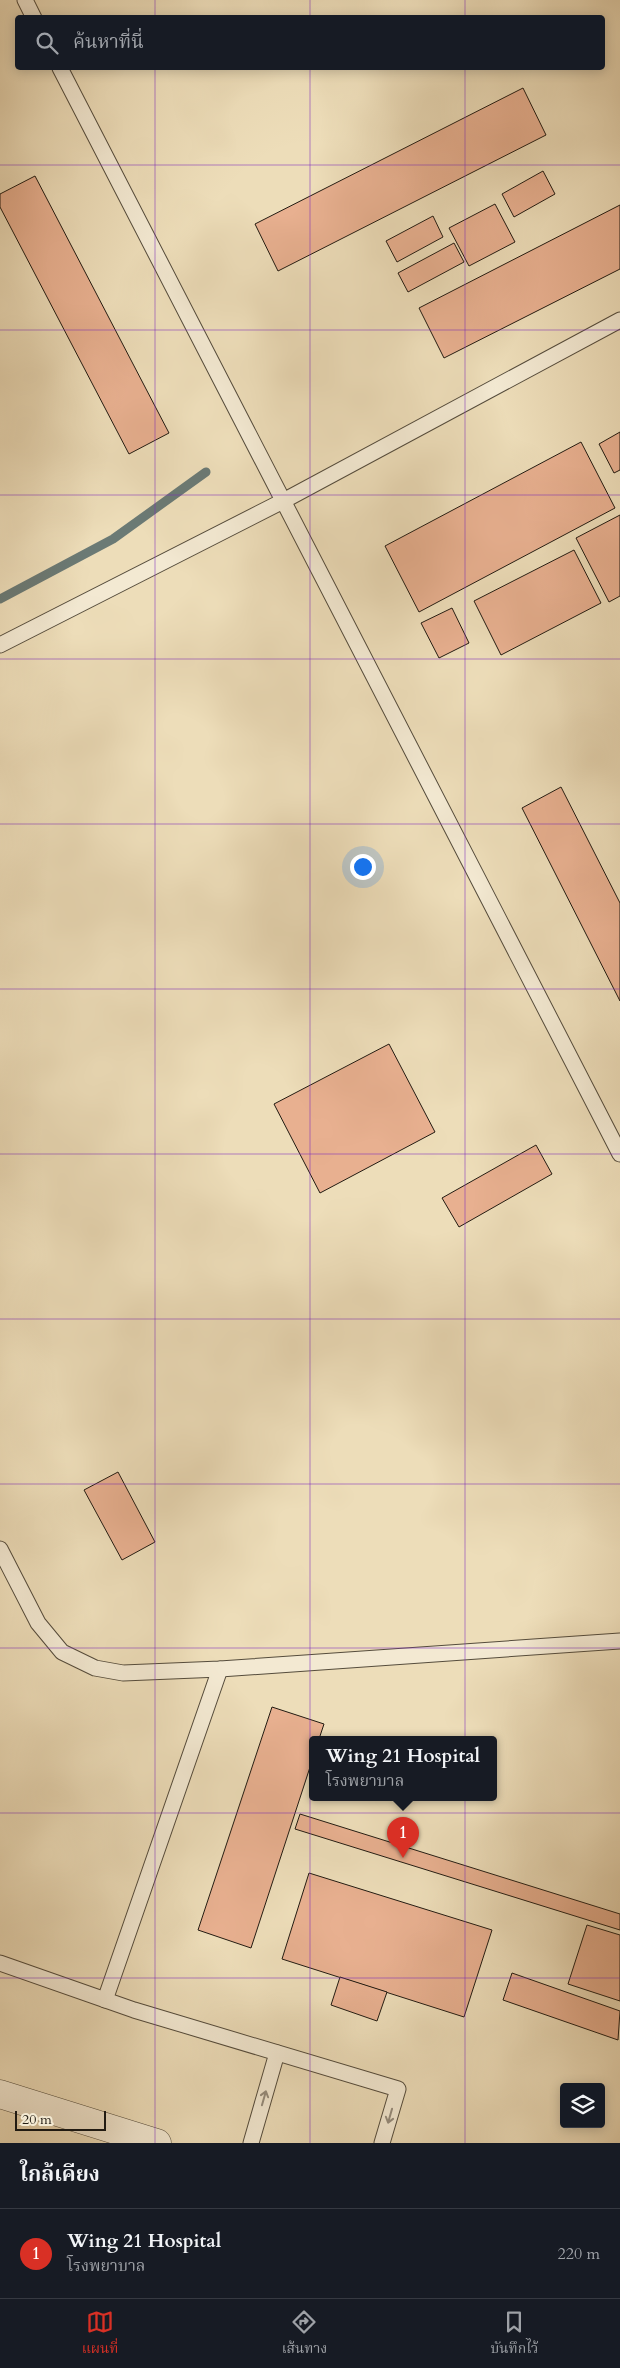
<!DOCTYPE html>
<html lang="th">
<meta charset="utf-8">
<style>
body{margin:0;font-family:Cardo,"Noto Serif Thai",serif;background:#242831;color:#f1f3f6}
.controls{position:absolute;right:15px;bottom:15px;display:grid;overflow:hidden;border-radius:5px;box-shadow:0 2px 12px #0003}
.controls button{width:45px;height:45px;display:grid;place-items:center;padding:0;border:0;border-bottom:1px solid #363941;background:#171b24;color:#f1f3f6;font:25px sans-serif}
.scale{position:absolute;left:15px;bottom:12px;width:91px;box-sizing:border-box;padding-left:5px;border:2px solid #221b12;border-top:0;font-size:14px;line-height:18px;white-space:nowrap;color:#221b12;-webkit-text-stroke:4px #f3e9d2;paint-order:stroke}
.you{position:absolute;left:362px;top:866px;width:18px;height:18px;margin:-12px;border:4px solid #fff;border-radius:50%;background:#1a73e8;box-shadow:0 0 0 8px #1a73e833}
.badge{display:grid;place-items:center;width:32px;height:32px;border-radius:50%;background:#d93025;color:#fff;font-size:16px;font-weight:700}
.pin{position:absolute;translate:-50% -41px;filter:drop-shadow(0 1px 2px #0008)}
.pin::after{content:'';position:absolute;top:26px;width:18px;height:15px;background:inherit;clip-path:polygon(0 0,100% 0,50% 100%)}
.popup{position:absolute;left:309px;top:1736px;width:188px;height:65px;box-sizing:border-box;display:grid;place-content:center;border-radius:5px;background:#171b24;filter:drop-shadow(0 1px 4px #0005);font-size:16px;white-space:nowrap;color:#9ea1a6}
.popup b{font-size:19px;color:#f1f3f6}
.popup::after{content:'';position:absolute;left:50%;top:100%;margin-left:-10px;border:10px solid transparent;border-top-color:#171b24}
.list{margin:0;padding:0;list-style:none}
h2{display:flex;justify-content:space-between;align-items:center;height:65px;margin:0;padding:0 20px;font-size:21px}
h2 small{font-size:16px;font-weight:400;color:#9ea1a6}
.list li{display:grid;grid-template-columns:32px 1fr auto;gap:15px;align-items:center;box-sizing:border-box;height:90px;padding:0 20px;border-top:1px solid #363941}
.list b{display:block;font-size:19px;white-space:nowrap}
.list p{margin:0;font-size:16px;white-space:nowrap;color:#9ea1a6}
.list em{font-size:16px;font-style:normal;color:#9ea1a6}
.icon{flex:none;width:28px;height:28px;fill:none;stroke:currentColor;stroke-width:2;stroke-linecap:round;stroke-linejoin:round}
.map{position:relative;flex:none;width:620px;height:2143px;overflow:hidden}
.search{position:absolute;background:#171b24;box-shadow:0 2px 12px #0003;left:15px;right:15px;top:15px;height:55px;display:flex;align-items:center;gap:12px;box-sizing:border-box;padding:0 18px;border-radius:5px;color:#9ea1a6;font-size:19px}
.sheet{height:155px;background:#171b24}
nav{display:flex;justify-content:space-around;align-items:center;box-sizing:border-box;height:70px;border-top:1px solid #363941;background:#171b24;font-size:14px;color:#9ea1a6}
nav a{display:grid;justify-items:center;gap:2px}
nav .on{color:#d93025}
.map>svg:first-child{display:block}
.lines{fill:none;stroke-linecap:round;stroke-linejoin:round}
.stream{stroke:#6b7a75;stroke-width:9}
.building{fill:#e8b090;stroke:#221b12}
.service-casing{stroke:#554c3c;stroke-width:17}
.tertiary-casing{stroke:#554c3c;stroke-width:29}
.service{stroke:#f3e9d2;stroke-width:15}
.tertiary{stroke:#f3e9d2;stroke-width:28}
.oneway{stroke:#958c7c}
.grid{fill:none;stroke:#7b2cbf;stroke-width:1;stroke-opacity:0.55}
</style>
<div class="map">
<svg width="620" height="2143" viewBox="0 0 620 2143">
<rect width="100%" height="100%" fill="#edddb9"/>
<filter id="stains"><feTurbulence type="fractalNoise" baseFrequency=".004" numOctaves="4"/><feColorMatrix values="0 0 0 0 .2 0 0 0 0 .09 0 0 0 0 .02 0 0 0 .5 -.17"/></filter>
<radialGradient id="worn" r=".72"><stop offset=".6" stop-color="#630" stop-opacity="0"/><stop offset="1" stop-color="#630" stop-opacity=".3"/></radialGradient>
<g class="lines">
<path class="stream" d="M0,599l113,-60 93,-67"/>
</g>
<g class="building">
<path d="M523,88l23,47 -268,136 -23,-47z"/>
<path d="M543,171l12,23 -41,23 -12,-23z"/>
<path d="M35,176l134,257 -40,21 -129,-247v-13z"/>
<path d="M495,204l20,38 -46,24 -20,-38z"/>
<path d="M620,205v64l-176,89 -25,-50z"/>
<path d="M433,216l10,21 -46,25 -11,-21z"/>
<path d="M454,243l10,19 -56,30 -10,-19z"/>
<path d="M620,432v38l-6,3 -15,-29z"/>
<path d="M581,442l34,66 -196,104 -34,-66z"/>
<path d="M620,515v81l-11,6 -33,-64z"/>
<path d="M574,550l27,53 -100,52 -27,-54z"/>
<path d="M452,608l17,35 -30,15 -18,-35z"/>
<path d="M561,787l59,116v98l-98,-193z"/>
<path d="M389,1044l46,88 -115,61 -46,-89z"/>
<path d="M536,1145l16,29 -93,53 -17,-29z"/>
<path d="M118,1472l37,70 -33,18 -38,-70z"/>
<path d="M272,1707l52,17 -5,15h-6v19l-62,190 -53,-18z"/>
<path d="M300,1814l320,100v16l-325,-101z"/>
<path d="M309,1873l183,57 -28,87 -182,-58z"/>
<path d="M587,1925l33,10v66l-52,-17z"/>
<path d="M512,1973l108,38 -2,29 -115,-40z"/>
<path d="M340,1977l47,15 -10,29 -46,-16z"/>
</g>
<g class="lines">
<g class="service-casing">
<g id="service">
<path d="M25,0l9,18"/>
<path d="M60,68l560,1086"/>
<path d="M0,645l285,-145 335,-180"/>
<path d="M0,1549l38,74 24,29 33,16 28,5 97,-4 400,-28"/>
<path d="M0,1963l134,47 264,79 -16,54"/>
<path d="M105,2000l115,-331"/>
<path d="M251,2143l26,-90"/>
</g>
</g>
<g class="tertiary-casing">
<path id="tertiary" d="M0,2094l157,49"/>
</g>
<use href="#service" class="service"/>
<use href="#tertiary" class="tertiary"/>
</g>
<defs><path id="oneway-shaft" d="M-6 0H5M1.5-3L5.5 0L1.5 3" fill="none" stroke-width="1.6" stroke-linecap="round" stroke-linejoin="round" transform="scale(1.25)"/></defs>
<g class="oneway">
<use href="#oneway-shaft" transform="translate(264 2098) rotate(-74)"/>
<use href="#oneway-shaft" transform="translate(390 2116) rotate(106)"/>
</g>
<path class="grid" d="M155,0v18M310,0v18M465,0v18M155,68v2075M310,68v2075M465,68v2075M0,165h620M0,330h620M0,495h620M0,659h620M0,824h620M0,989h620M0,1154h620M0,1319h620M0,1484h620M0,1648h620M0,1813h620M0,1978h620"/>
<rect width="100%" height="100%" filter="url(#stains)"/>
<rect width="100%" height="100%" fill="url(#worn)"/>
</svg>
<div class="controls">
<button><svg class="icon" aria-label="layers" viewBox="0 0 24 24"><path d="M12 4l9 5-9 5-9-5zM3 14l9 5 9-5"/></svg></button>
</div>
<div class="scale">20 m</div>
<div class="you"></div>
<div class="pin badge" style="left:403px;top:1858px">1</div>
<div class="popup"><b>Wing 21 Hospital</b>โรงพยาบาล</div>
<div class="search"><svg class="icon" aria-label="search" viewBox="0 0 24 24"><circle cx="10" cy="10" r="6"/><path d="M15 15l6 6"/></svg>ค้นหาที่นี่</div>
</div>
<section class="sheet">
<h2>ใกล้เคียง<small></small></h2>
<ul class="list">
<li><span class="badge">1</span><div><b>Wing 21 Hospital</b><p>โรงพยาบาล</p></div><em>220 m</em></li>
</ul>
</section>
<nav>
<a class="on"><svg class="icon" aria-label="map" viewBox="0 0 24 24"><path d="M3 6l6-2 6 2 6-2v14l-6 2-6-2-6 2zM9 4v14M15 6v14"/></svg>แผนที่</a>
<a><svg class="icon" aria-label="directions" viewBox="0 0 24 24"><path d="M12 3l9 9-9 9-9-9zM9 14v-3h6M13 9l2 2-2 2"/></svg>เส้นทาง</a>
<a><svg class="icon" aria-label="saved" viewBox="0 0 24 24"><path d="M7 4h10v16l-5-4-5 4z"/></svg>บันทึกไว้</a>
</nav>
